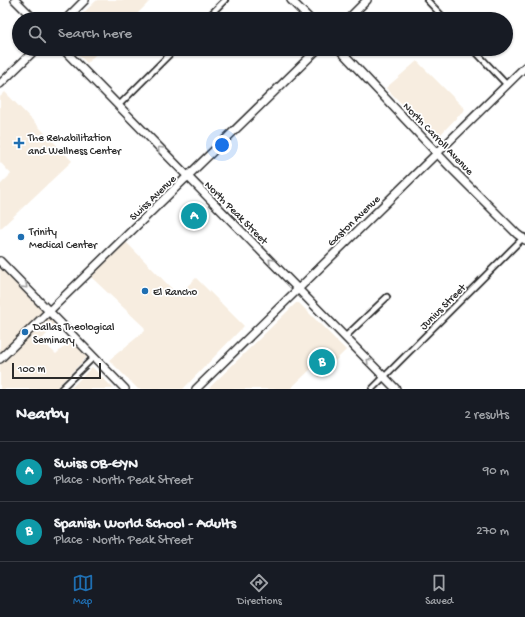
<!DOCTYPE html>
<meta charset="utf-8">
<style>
body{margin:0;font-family:"Gochi Hand",sans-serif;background:#242831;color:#f1f3f6}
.scale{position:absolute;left:12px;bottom:10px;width:89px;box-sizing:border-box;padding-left:4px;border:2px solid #2b2b2b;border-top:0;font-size:11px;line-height:14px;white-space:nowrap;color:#2b2b2b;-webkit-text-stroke:3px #fff;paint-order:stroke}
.you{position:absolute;left:222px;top:145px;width:14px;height:14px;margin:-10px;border:3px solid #fff;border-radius:50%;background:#1a73e8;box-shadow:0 0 0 6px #1a73e833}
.badge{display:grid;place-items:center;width:26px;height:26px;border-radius:50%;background:#1f6fb2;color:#fff;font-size:13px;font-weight:700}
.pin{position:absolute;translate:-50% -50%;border:2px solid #fff;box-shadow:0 1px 4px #0006}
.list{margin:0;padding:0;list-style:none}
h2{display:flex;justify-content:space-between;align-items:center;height:52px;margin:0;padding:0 16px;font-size:17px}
h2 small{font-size:13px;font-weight:400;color:#9ea1a6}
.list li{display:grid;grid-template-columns:26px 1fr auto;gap:12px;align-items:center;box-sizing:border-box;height:60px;padding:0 16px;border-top:1px solid #363941}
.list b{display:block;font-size:15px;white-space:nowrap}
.list p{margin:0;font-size:13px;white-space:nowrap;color:#9ea1a6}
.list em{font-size:13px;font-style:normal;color:#9ea1a6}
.icon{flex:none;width:22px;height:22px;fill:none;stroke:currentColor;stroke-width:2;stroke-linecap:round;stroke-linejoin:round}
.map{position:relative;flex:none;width:525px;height:389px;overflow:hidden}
.search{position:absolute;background:#171b24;box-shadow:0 1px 3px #0004;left:12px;right:12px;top:12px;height:44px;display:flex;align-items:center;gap:10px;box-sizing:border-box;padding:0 14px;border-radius:22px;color:#9ea1a6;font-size:15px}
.sheet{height:172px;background:#171b24}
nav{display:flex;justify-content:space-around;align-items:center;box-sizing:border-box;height:56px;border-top:1px solid #363941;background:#171b24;font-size:11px;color:#9ea1a6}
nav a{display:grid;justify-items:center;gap:2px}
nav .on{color:#1f6fb2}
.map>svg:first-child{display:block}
.built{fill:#f7ede0}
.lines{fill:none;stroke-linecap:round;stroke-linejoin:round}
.street-casing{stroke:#2b2b2b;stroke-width:8}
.secondary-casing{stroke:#2b2b2b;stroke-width:10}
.street{stroke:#fff;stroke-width:4.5}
.secondary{stroke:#fff;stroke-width:7}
.oneway{stroke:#a0a0a0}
.poi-dot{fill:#1f6fb2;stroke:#fff;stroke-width:1.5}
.labels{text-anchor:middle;stroke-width:3.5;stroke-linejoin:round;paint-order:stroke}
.poi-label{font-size:11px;fill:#2b2b2b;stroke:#fff;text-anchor:start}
.street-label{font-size:11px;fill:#2b2b2b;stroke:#fff}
</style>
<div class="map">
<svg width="525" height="389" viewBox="0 0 525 389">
<rect width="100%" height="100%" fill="#fff"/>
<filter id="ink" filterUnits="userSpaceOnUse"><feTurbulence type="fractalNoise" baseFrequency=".025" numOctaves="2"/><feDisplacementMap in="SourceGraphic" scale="8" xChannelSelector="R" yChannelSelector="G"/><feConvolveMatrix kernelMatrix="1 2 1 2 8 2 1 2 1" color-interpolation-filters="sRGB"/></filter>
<g filter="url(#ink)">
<g class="built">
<path d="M97,0h54l-19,19h-55z"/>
<path d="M73,49h28l-14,14z"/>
<path d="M417,61l48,48 -26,27 -7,-2 -46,-46z"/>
<path d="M5,92l67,69 -72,68v-44l11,-11 -11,-12v-65z"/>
<path d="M126,242l52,53 18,-17 48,48 -61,63h-45l-29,-29 36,-29 -1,-4 -53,-50z"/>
<path d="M0,268l57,56 -16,16 15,14 15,-14 16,17 -32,32h-55z"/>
<path d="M296,303h3l47,47 -27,27 -8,-8 -21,20h-82z"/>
<path d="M92,367l22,22h-44z"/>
</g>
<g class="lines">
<g class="street-casing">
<g id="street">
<path d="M427,0l18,19"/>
<path d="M206,19l19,-19"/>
<path d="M473,49l34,36"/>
<path d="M118,106l57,-57"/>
<path d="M345,337l42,-40"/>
<path d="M61,389l33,-32"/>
<path d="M372,389l152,-152"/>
</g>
</g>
<g class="secondary-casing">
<g id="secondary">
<path d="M15,0l19,19"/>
<path d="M291,0l19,19"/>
<path d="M66,19l19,-19"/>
<path d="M348,19l19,-19"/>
<path d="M63,49l333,340"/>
<path d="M339,49l113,120 65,65 8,6"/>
<path d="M0,84l36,-35"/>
<path d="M0,261l125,128"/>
<path d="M0,359l318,-310"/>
<path d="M196,389l329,-322"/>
</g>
</g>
<use href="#street" class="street"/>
<use href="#secondary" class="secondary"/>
</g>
<defs><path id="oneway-chevron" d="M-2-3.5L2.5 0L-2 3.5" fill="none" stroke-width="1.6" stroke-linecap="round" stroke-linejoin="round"/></defs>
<g class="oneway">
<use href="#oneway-chevron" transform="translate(160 149) rotate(-134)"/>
<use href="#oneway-chevron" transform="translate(271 261) rotate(-135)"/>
<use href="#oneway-chevron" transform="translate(25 286) rotate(45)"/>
<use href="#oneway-chevron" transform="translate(369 361) rotate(-134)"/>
</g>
</g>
<g class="poi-dot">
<path d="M17 137h4v4h4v4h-4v4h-4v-4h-4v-4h4z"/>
<circle cx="21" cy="237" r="4"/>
<circle cx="145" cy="291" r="4"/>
<circle cx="25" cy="332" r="4"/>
</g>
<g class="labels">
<g class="poi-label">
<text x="28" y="141">The Rehabilitation<tspan x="28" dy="13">and Wellness Center</tspan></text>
<text x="29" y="235">Trinity<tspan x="29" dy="13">Medical Center</tspan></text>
<text x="153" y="295">El Rancho</text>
<text x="33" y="330">Dallas Theological<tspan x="33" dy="13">Seminary</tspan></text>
</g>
<g class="street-label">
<text transform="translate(439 138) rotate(46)" y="4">North Carroll Avenue</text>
<text transform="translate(152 197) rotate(-44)" y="4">Swiss Avenue</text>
<text transform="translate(237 212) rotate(45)" y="4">North Peak Street</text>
<text transform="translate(353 220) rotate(-44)" y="4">Gaston Avenue</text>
<text transform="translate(442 306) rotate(-45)" y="4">Junius Street</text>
</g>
</g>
</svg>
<div class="scale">100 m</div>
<div class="you"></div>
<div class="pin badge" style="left:194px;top:216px;background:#0f9aa8">A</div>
<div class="pin badge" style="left:322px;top:362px;background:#0f9aa8">B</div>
<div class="search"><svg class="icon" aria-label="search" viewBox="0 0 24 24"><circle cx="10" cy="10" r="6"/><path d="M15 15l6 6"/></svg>Search here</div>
</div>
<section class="sheet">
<h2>Nearby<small>2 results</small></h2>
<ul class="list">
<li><span class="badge" style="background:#0f9aa8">A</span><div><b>Swiss OB-GYN</b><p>Place · North Peak Street</p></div><em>90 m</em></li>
<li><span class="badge" style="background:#0f9aa8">B</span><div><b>Spanish World School - Adults</b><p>Place · North Peak Street</p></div><em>270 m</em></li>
</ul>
</section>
<nav>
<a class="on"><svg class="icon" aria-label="map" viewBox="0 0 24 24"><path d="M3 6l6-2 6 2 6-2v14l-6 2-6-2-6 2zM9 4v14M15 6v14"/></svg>Map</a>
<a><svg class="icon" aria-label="directions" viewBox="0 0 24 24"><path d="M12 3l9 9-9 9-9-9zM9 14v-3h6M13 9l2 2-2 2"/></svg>Directions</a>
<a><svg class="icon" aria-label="saved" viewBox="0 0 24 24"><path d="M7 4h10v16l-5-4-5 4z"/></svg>Saved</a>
</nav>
